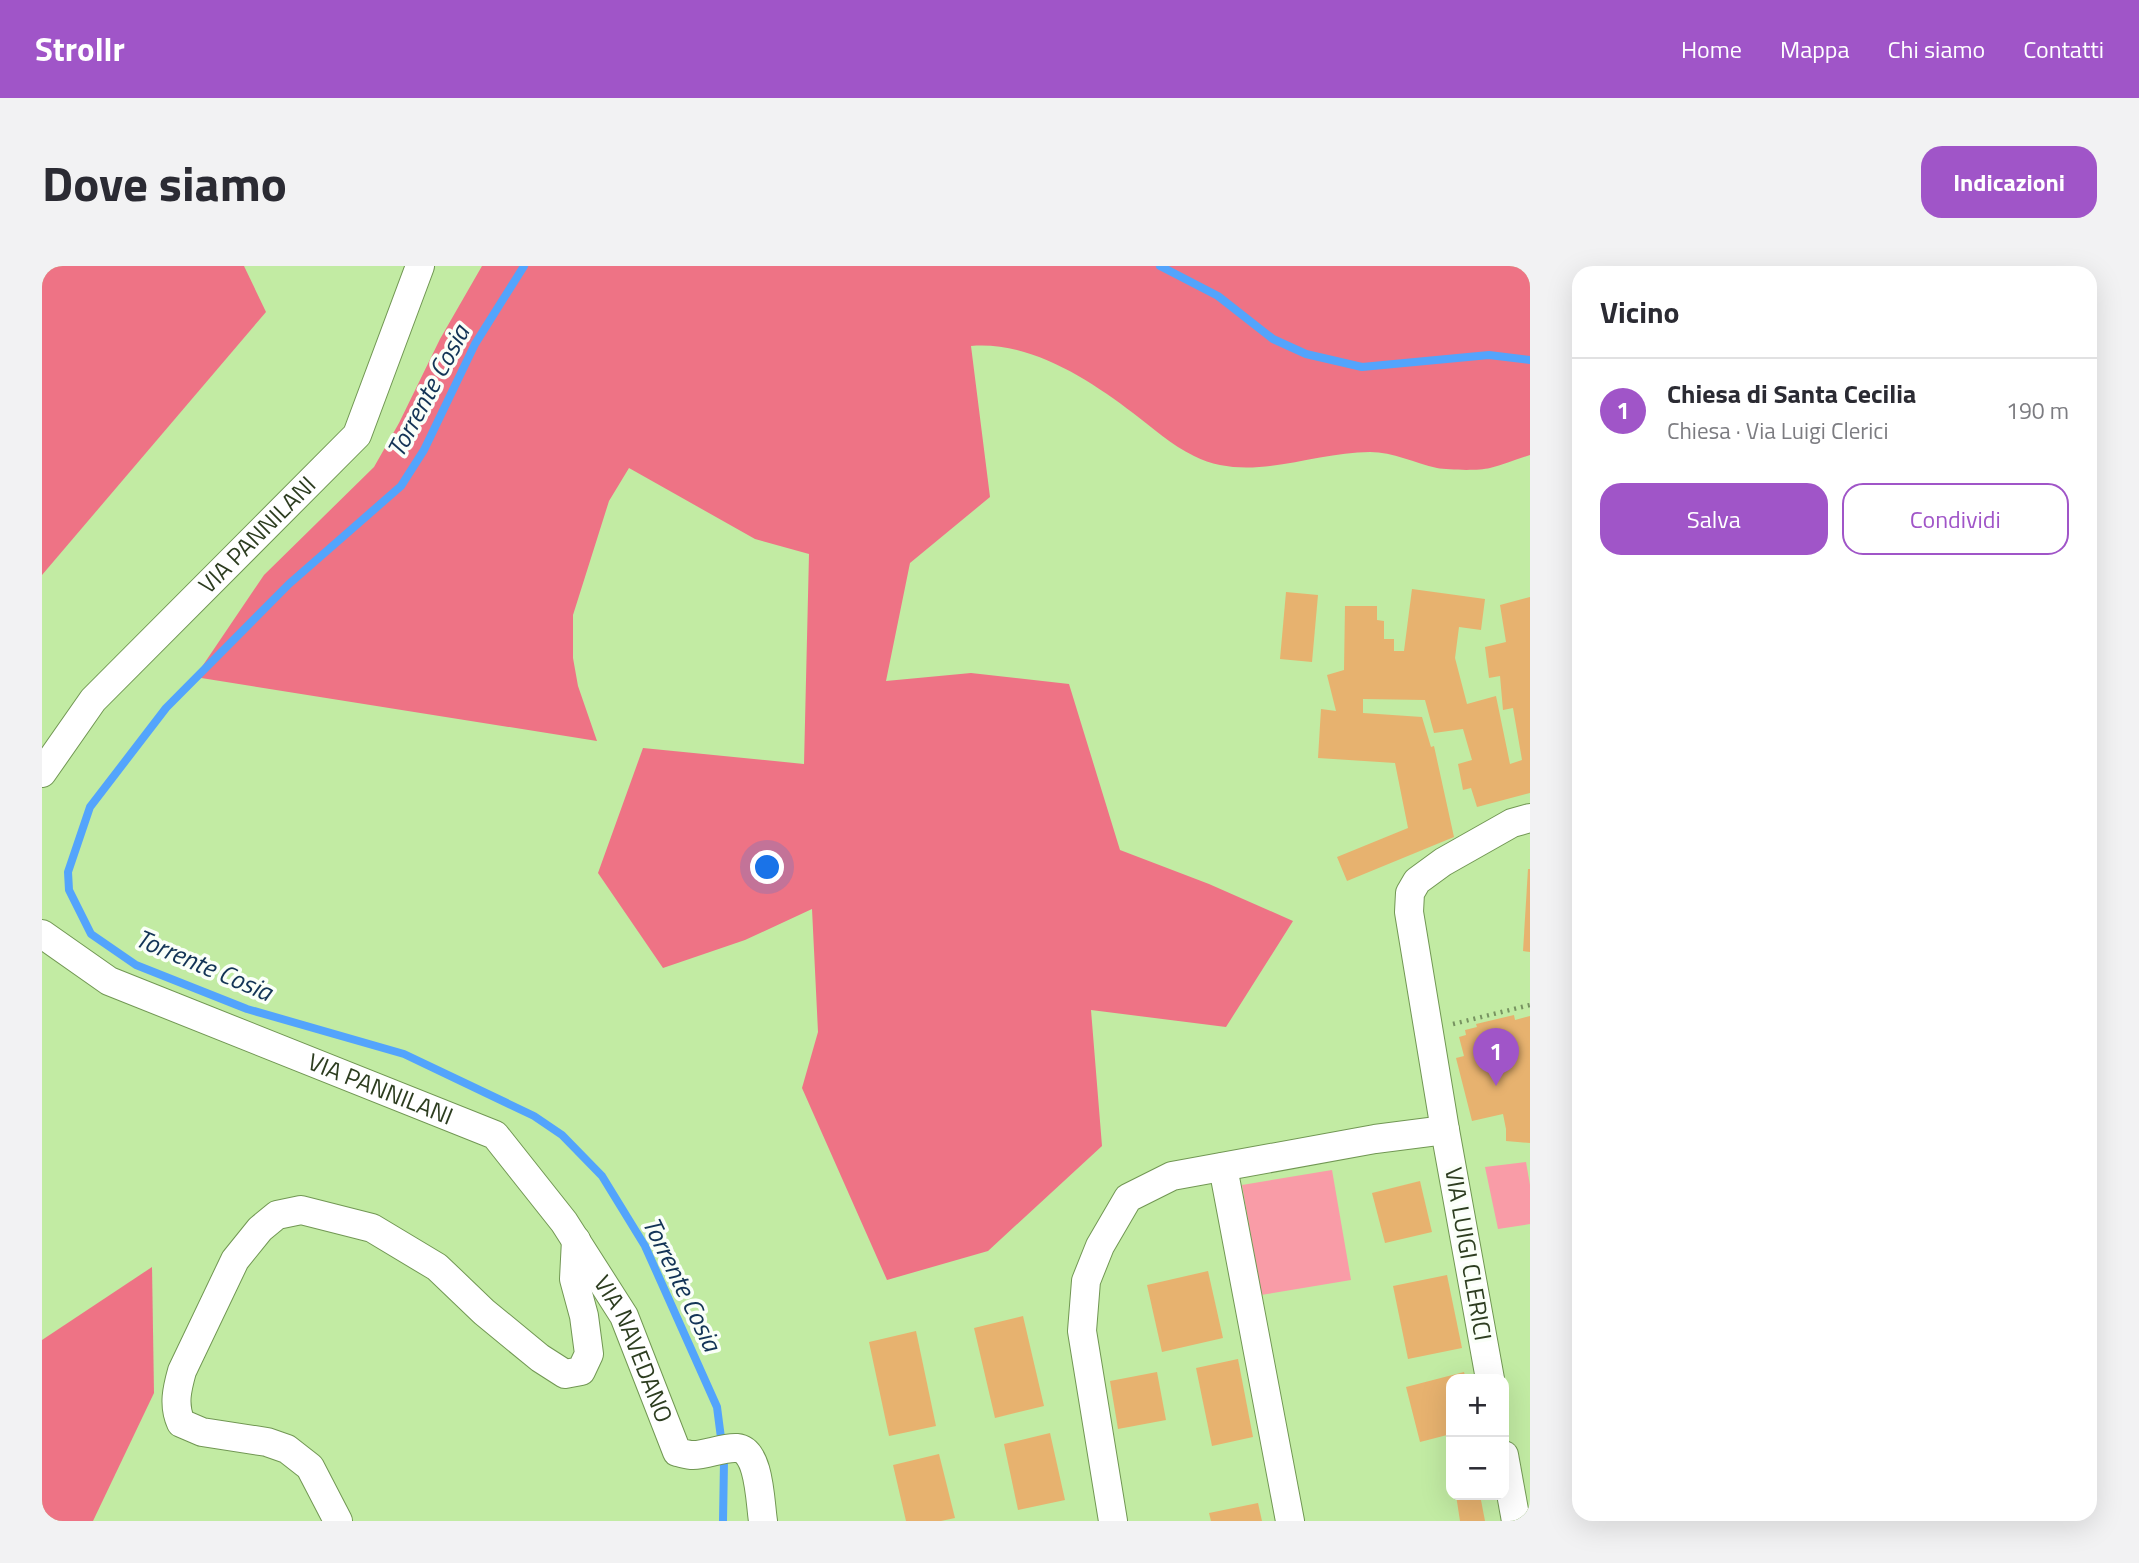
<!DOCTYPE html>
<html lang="it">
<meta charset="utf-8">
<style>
body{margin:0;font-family:"Titillium Web",sans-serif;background:#f2f2f3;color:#2b2b33}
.controls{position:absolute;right:21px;bottom:21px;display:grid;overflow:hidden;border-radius:14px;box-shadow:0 7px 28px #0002}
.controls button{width:63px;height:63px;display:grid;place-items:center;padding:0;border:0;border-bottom:2px solid #e1e1e2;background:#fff;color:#2b2b33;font:35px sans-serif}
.you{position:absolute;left:726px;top:602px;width:24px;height:24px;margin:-18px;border:5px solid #fff;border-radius:50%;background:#1a73e8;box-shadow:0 0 0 10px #1a73e833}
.badge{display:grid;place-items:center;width:46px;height:46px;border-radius:50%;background:#a055c8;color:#fff;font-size:23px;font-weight:700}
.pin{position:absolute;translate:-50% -58px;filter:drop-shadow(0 2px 4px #0008)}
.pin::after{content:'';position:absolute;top:37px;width:24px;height:21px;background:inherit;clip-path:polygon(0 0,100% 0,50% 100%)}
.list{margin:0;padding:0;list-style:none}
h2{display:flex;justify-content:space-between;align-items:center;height:91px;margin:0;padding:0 28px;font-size:30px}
h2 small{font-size:23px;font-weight:400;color:#7c7c81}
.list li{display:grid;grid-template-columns:46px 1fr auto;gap:21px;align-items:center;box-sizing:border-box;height:105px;padding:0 28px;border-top:2px solid #e1e1e2}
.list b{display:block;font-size:26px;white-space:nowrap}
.list p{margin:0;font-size:23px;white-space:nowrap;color:#7c7c81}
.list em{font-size:23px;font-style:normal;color:#7c7c81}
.actions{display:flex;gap:14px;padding:21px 28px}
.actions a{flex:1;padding:16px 0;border:2px solid #a055c8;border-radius:21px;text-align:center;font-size:24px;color:#a055c8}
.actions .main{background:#a055c8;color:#fff}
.map{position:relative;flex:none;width:1488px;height:1255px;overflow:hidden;border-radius:21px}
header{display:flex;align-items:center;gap:42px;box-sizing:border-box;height:98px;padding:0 35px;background:#a055c8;color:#fff}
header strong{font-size:33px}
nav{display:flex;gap:38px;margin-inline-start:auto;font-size:24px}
.intro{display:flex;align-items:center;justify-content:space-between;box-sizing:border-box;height:168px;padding:0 42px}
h1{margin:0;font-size:49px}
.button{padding:18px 32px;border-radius:21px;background:#a055c8;color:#fff;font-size:24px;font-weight:700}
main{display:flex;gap:42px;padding:0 42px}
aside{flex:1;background:#fff;border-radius:21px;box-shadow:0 7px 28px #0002}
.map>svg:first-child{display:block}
.green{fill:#f99ca7}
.forest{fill:#ee7385}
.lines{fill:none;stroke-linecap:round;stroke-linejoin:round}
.stream{stroke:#53a4fc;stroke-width:8}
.building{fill:#e7b26f}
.minor-casing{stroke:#719753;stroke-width:30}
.path{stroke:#779361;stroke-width:4.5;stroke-dasharray:2 5;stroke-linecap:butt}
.minor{stroke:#fff;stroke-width:28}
.labels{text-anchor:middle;stroke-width:7;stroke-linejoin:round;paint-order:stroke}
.street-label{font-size:24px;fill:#2d3d20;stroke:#fafff8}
.water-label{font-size:26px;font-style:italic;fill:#133456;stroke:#fafff8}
</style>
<header>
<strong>Strollr</strong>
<nav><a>Home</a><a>Mappa</a><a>Chi siamo</a><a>Contatti</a></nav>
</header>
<div class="intro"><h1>Dove siamo</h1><a class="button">Indicazioni</a></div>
<main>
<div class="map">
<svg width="1488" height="1255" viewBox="0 0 1488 1255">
<rect width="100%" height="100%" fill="#c2eba3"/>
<g class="green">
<path d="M1484,896l4,23v39l-32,5 -13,-62z"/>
<path d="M1290,904l19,110 -90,15 -19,-110z"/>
</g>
<g class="forest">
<path d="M0,0h202l22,46 -224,263z"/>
<path d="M440,0h1048v189c-13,4 -27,10 -40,13 -12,3 -41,2 -53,0 -22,-5 -44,-16 -67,-16 -59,0 -120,32 -176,4 -23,-11 -41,-28 -61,-43 -45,-34 -103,-72 -162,-67l19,151 -80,66 -24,118 85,-8 98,11 51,166 89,34 84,37 -67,106 -135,-17 11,136 -114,105 -101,29 -85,-192 16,-56 -6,-123 -67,31 -82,28 -65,-95 45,-125 161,16 5,-210 -54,-15 -126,-71 -20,33 -36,114v43l5,28 19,55 -402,-64 69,-102 110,-108 25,-44 41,-84z"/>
<path d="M110,1001l2,126 -61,128h-51v-181z"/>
</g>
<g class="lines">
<g class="stream">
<path d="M482,0l-49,78 -51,106 -23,36 -112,98 -123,124 -76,99 -22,65 1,18 22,44 45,31 111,44 157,45 130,62 28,19 40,41 43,70 72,161 7,54 -1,60"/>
<path d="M1118,0l58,30 55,43 33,15 56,13 127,-12 41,5"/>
</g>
</g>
<g class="building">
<path d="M1370,323l73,10 -4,31 -22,-3 -4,31 12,46 29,-8 14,68 12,-4 -9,-52 -10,2 -3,-34 -11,2 -4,-31 21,-5 -6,-37 30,-8v196l-53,14 -6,-19 -8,2 -5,-26 14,-4 -9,-31 -29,4 -9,-33 -62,-1v14l59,4 9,30 3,-1 20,91 -107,44 -10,-24 71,-29 -13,-65 -77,-5 3,-49 15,2 -9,-36 17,-5 1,-64h32v14l7,1v18h10v12h10z"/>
<path d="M1244,326l32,3 -6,67 -32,-3z"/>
<path d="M1486,603h2v83l-7,-1z"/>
<path d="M1472,749l1,5 15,-4v127l-24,-2v-12l-3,-15 -31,7 -16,-63 8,-2 -5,-19 7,-2 -1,-5 12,-3 -1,-3z"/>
<path d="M1378,915l12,51 -47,11 -13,-50z"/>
<path d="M1166,1005l15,67 -61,14 -15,-67z"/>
<path d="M1405,1009l15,73 -54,11 -15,-73z"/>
<path d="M981,1050l21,90 -49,12 -21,-90z"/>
<path d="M874,1065l20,95 -47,10 -20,-94z"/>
<path d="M1196,1093l15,78 -41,9 -16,-78z"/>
<path d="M1115,1106l9,48 -48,9 -8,-48z"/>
<path d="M1422,1106l2,7h-15v55l-31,8 -14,-55z"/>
<path d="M1008,1167l15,67 -47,10 -14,-66z"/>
<path d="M897,1188l16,64 -14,3h-35l-13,-56z"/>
<path d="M1414,1229h24l5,26h-25z"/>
<path d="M1216,1237l4,18h-51l-2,-8z"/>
</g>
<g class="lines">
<g class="minor-casing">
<g id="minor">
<path id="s1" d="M0,507l51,-73 264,-265 63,-169"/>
<path id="s2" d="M0,668l67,47 386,154 69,87 60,94 53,136c5,1 11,3 16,3 14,0 30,-8 44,-7 23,2 23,55 26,73"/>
<path d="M1181,901l67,354"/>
<path d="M1448,1113l-45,-249 -36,-218 1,-19 7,-12 26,-19 69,-39 18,-5"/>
<path d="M1462,1189l12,66"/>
<path d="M296,1255l-28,-54 -23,-18 -20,-7 -65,-10 -21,-9c-8,-18 -4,-34 1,-52l53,-111 25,-31 17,-14 24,-5 71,18 65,39 47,45 56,46 25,16 16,-3 8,-17 -5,-38 -10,-37 2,-39"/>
<path d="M1071,1255l-31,-190 4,-50 14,-35 28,-48 44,-22 203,-37 70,-9"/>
</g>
</g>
<path class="path" d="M1411,758l77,-19"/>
<use href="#minor" class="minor"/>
</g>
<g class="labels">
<g class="street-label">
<text dy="8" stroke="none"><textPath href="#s1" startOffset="322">VIA PANNILANI</textPath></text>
<text dy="8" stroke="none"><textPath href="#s2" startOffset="374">VIA PANNILANI</textPath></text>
<text transform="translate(1426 988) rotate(80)" y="8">VIA LUIGI CLERICI</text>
<text dy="8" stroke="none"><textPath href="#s2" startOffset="754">VIA NAVEDANO</textPath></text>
</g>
<g class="water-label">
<text transform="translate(386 125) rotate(-62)" y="9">Torrente Cosia</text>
<text transform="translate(162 699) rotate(23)" y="9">Torrente Cosia</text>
<text transform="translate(640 1018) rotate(64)" y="9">Torrente Cosia</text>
</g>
</g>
</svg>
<div class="controls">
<button>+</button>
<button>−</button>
</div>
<div class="you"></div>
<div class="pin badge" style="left:1454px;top:820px">1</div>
</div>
<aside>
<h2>Vicino<small></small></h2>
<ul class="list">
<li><span class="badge">1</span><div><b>Chiesa di Santa Cecilia</b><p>Chiesa · Via Luigi Clerici</p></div><em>190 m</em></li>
</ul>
<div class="actions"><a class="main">Salva</a><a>Condividi</a></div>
</aside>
</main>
